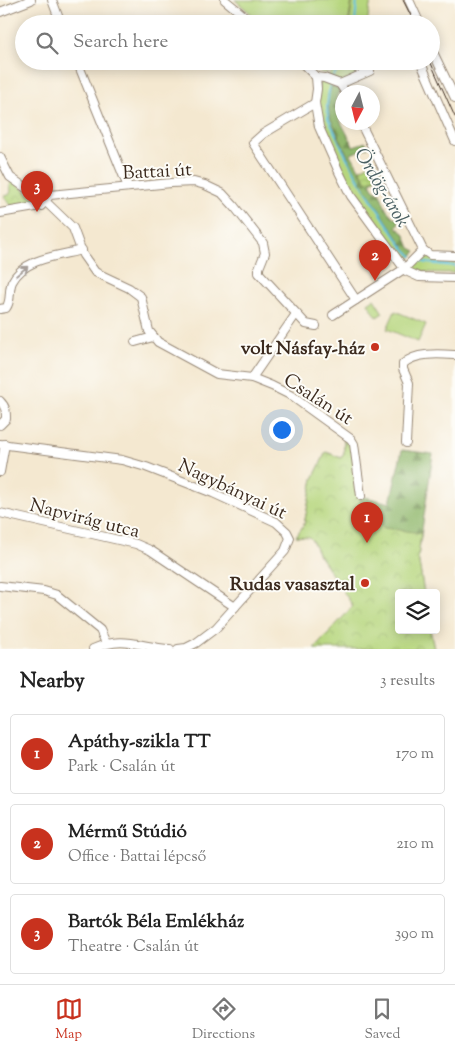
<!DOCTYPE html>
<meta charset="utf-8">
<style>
body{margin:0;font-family:"Sorts Mill Goudy",serif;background:#f6f6f6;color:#222}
.controls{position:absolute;right:15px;bottom:15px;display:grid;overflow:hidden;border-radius:5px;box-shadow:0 2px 12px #0003}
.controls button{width:45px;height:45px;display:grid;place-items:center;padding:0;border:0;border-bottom:1px solid #e0e0e0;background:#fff;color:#222;font:25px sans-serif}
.compass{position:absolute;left:335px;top:85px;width:45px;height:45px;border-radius:50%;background:#fff;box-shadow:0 2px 12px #0003;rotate:187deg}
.you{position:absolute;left:281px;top:429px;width:18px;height:18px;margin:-12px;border:4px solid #fff;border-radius:50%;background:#1a73e8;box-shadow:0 0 0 8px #1a73e833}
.badge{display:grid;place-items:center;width:32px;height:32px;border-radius:50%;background:#c8321e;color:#fff;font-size:16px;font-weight:700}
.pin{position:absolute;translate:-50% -41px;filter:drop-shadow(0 1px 2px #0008)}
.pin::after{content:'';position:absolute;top:26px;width:18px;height:15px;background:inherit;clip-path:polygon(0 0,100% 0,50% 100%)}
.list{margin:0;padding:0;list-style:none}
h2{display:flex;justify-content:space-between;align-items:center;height:65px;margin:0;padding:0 20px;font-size:21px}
h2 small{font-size:16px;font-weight:400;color:#767676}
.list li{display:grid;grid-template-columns:32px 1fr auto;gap:15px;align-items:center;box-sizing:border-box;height:80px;margin:0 10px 10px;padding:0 10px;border:1px solid #e0e0e0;border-radius:5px}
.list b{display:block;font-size:19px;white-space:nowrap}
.list p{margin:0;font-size:16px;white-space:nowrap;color:#767676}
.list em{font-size:16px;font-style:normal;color:#767676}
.icon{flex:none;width:28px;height:28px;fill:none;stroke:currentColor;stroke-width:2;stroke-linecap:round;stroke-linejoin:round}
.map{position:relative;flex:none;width:455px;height:649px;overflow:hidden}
.search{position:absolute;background:#fff;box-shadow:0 2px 12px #0003;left:15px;right:15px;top:15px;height:55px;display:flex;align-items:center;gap:12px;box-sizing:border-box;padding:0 18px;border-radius:28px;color:#767676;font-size:19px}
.sheet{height:335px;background:#fff}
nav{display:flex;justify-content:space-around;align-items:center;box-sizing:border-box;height:70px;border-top:1px solid #e0e0e0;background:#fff;font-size:14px;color:#767676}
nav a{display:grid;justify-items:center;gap:2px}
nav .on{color:#c8321e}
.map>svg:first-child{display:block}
.grass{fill:#b6d67d;stroke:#78804e}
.forest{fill:url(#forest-firs);stroke:#667045}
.park{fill:url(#park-crowns);stroke:#78804e}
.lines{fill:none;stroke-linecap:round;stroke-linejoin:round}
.stream{stroke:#65c3e3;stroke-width:2}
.minor-casing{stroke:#988977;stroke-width:10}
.minor{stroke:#fff;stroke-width:8}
.tram{stroke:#3b2a1e;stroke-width:1}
.oneway{stroke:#a79f9a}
.poi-dot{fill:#c8321e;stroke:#fdfcf7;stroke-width:2}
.labels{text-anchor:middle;stroke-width:4;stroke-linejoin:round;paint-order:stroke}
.street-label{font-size:19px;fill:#3b2a1e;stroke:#fdfcf7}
.poi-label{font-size:19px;font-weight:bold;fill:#3b2a1e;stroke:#fdfcf7;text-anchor:end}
.water-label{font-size:20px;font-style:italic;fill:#4a6063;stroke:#fdfcf7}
</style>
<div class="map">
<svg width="455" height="649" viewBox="0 0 455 649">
<defs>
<pattern id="forest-firs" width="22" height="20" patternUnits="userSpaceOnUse" patternTransform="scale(1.25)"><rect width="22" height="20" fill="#90b76c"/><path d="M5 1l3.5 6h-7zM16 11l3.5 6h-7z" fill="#779558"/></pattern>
<pattern id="park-crowns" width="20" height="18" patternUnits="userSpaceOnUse" patternTransform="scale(1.25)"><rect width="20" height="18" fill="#b6d67d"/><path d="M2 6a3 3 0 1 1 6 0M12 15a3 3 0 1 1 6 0" fill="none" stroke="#9db86c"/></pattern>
</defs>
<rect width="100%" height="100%" fill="#fdfcf7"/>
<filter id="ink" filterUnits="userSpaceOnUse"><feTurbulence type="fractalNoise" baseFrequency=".02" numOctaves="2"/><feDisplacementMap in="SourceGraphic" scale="10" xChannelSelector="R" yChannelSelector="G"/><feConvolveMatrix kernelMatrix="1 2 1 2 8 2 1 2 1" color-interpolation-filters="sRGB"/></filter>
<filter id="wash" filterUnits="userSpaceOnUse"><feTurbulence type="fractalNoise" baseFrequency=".0096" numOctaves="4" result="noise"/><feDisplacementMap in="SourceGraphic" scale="20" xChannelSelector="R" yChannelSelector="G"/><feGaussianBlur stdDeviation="1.12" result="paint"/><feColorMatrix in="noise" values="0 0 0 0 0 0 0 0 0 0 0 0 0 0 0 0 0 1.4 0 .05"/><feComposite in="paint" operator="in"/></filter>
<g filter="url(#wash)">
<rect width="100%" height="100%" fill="#f4e8d0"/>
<g class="grass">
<path d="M235,0h117l-4,24h-85z"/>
<path d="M353,0h18l-4,24h-18z"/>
<path d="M307,61h30l-10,12h-5z"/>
<path d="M340,61h16l-3,5 3,9 -16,8 -13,-6z"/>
<path d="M322,80l10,6 -4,9 1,20 22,49 57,89 4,3 -5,6 -54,-72 -19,-39 -17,-43 2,-27z"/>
<path d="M421,256l34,4v13c-13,-1 -35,2 -44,-7z"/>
<path d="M374,299l9,14 -6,4 -9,-14z"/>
<path d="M395,311l31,13 -8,18 -31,-13z"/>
</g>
<g class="forest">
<path d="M332,86l8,4c-12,19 5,36 13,56l13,-4 2,5 -17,7 13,24 11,-7h9l-2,6 -6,1 -6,5 3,6 7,4 6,16 7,8 3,1 3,4 -3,5 8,6 6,15 6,3 -4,5 -4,-3 -50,-75 -29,-63 -1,-20z"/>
<path d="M344,437l17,59 29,7 12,-53 31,4 -15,103 6,36h-25v37h31l4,19h-39l-48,-62 -11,-8 -17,-24 -6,-14 -6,-6 -11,1 8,-11 9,-46 13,-27 15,6 3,-4z"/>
</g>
<g class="park">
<path d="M376,161l6,13 -15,8 -7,-13z"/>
<path d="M12,180l26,21 -25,7 -9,-12 5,-1 2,-4 -1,-5z"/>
<path d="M344,437l7,6 11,65 13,13 9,7 37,5 -3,24 6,36h-25v37h31l4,19h-120l39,-43 -34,-51 -7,-15 -3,-3 -13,-1 8,-11 9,-46 13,-27 15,6 3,-4z"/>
</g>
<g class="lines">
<g class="stream">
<path d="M355,24l2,-24"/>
<path d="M331,79l14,-18"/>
<path d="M330,83l-3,23 1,12 17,36 15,28 42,64 10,10"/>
<path d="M416,259l11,4 28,3"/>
</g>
</g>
</g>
<g filter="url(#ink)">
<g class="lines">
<g class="minor-casing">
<g id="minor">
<path d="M52,0l9,24"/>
<path d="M225,0l29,24"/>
<path d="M409,0l11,24"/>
<path d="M0,12l31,-12"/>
<path d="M402,22l1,2"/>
<path d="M431,48l24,50"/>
<path d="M77,61l51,126"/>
<path d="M300,61l16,16 1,12 -2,14 4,24 20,45 12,24 55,75 13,6 36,1"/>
<path d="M420,61l35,80"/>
<path d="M316,77l8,1 16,6 5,8"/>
<path d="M340,84l30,-13"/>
<path d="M315,103l-52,31 -10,9 103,157"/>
<path d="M360,122l63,128"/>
<path d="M0,157l10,20 36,25 27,26 10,27 12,17 34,16 12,9 8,34 9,11 59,32 35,4 20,8 18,9 61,44 3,5 7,52"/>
<path d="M0,213l41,-7 9,-11 121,-12 23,-1 11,3 17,8 12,13 29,37 2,10 -6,15v5l47,51 10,2"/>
<path d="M423,250l7,5 25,1"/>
<path d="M0,309l6,-1c6,-8 2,-17 6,-26 12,-24 46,-26 70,-32"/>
<path d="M333,315l71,-46 19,-19"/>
<path d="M135,342l18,-5"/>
<path d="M252,378l44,-64"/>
<path d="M0,401c6,6 6,10 6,18l-6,6"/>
<path d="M406,443l3,-60 -6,-14v-5c12,-12 37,-10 52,-9"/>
<path d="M0,444l122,16 24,7 67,26 63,29 11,10 3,6 -5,13 -69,77 -20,15 -10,5 -8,1"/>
<path d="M0,472l5,-28"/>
<path d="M0,513l136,31 14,6 85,57"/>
<path d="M0,586l44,5 13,4 43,35 6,13"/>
<path d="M93,649c31,-14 46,-2 77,0"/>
</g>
</g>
<use href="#minor" class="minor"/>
<g class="tram">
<path d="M403,0l12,24"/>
<path d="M430,61l25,56"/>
</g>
</g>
<defs><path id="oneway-shaft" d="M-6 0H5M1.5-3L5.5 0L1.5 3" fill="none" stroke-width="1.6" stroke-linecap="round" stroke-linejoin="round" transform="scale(1.25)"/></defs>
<use class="oneway" href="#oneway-shaft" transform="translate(22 271) rotate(-39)"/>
</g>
<g class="poi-dot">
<circle cx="375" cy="347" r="5"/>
<circle cx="365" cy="583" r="5"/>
</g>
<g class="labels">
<g class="street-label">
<text transform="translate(157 170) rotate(-3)" y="7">Battai út</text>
<text transform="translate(319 398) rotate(33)" y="7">Csalán út</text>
<text transform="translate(233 488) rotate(25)" y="7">Nagybányai út</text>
<text transform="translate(85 517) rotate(14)" y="7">Napvirág utca</text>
</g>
<g class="poi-label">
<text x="365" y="354">volt Násfay-ház</text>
<text x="355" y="590">Rudas vasasztal</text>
</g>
<g class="water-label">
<text transform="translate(383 187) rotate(59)" y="7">Ördög-árok</text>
</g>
</g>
</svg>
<div class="controls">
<button><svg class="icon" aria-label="layers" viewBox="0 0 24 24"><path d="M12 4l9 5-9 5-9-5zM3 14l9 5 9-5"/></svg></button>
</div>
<svg class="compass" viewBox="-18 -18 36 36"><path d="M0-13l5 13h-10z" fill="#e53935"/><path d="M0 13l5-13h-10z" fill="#767676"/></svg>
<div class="you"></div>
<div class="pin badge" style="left:367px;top:543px">1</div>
<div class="pin badge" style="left:375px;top:281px">2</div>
<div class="pin badge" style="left:37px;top:212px">3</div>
<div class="search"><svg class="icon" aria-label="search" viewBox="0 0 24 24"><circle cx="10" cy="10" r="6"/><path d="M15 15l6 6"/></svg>Search here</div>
</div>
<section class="sheet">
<h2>Nearby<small>3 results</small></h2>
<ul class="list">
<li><span class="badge">1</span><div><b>Apáthy-szikla TT</b><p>Park · Csalán út</p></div><em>170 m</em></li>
<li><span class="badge">2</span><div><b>Mérmű Stúdió</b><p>Office · Battai lépcső</p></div><em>210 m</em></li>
<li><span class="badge">3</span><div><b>Bartók Béla Emlékház</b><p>Theatre · Csalán út</p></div><em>390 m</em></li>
</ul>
</section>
<nav>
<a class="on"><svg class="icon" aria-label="map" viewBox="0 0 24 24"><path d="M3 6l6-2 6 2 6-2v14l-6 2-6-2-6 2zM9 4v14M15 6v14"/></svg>Map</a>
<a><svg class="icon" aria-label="directions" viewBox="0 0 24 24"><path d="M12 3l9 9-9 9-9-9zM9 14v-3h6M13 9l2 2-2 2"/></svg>Directions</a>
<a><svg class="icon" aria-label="saved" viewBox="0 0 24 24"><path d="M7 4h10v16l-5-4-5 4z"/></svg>Saved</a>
</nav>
